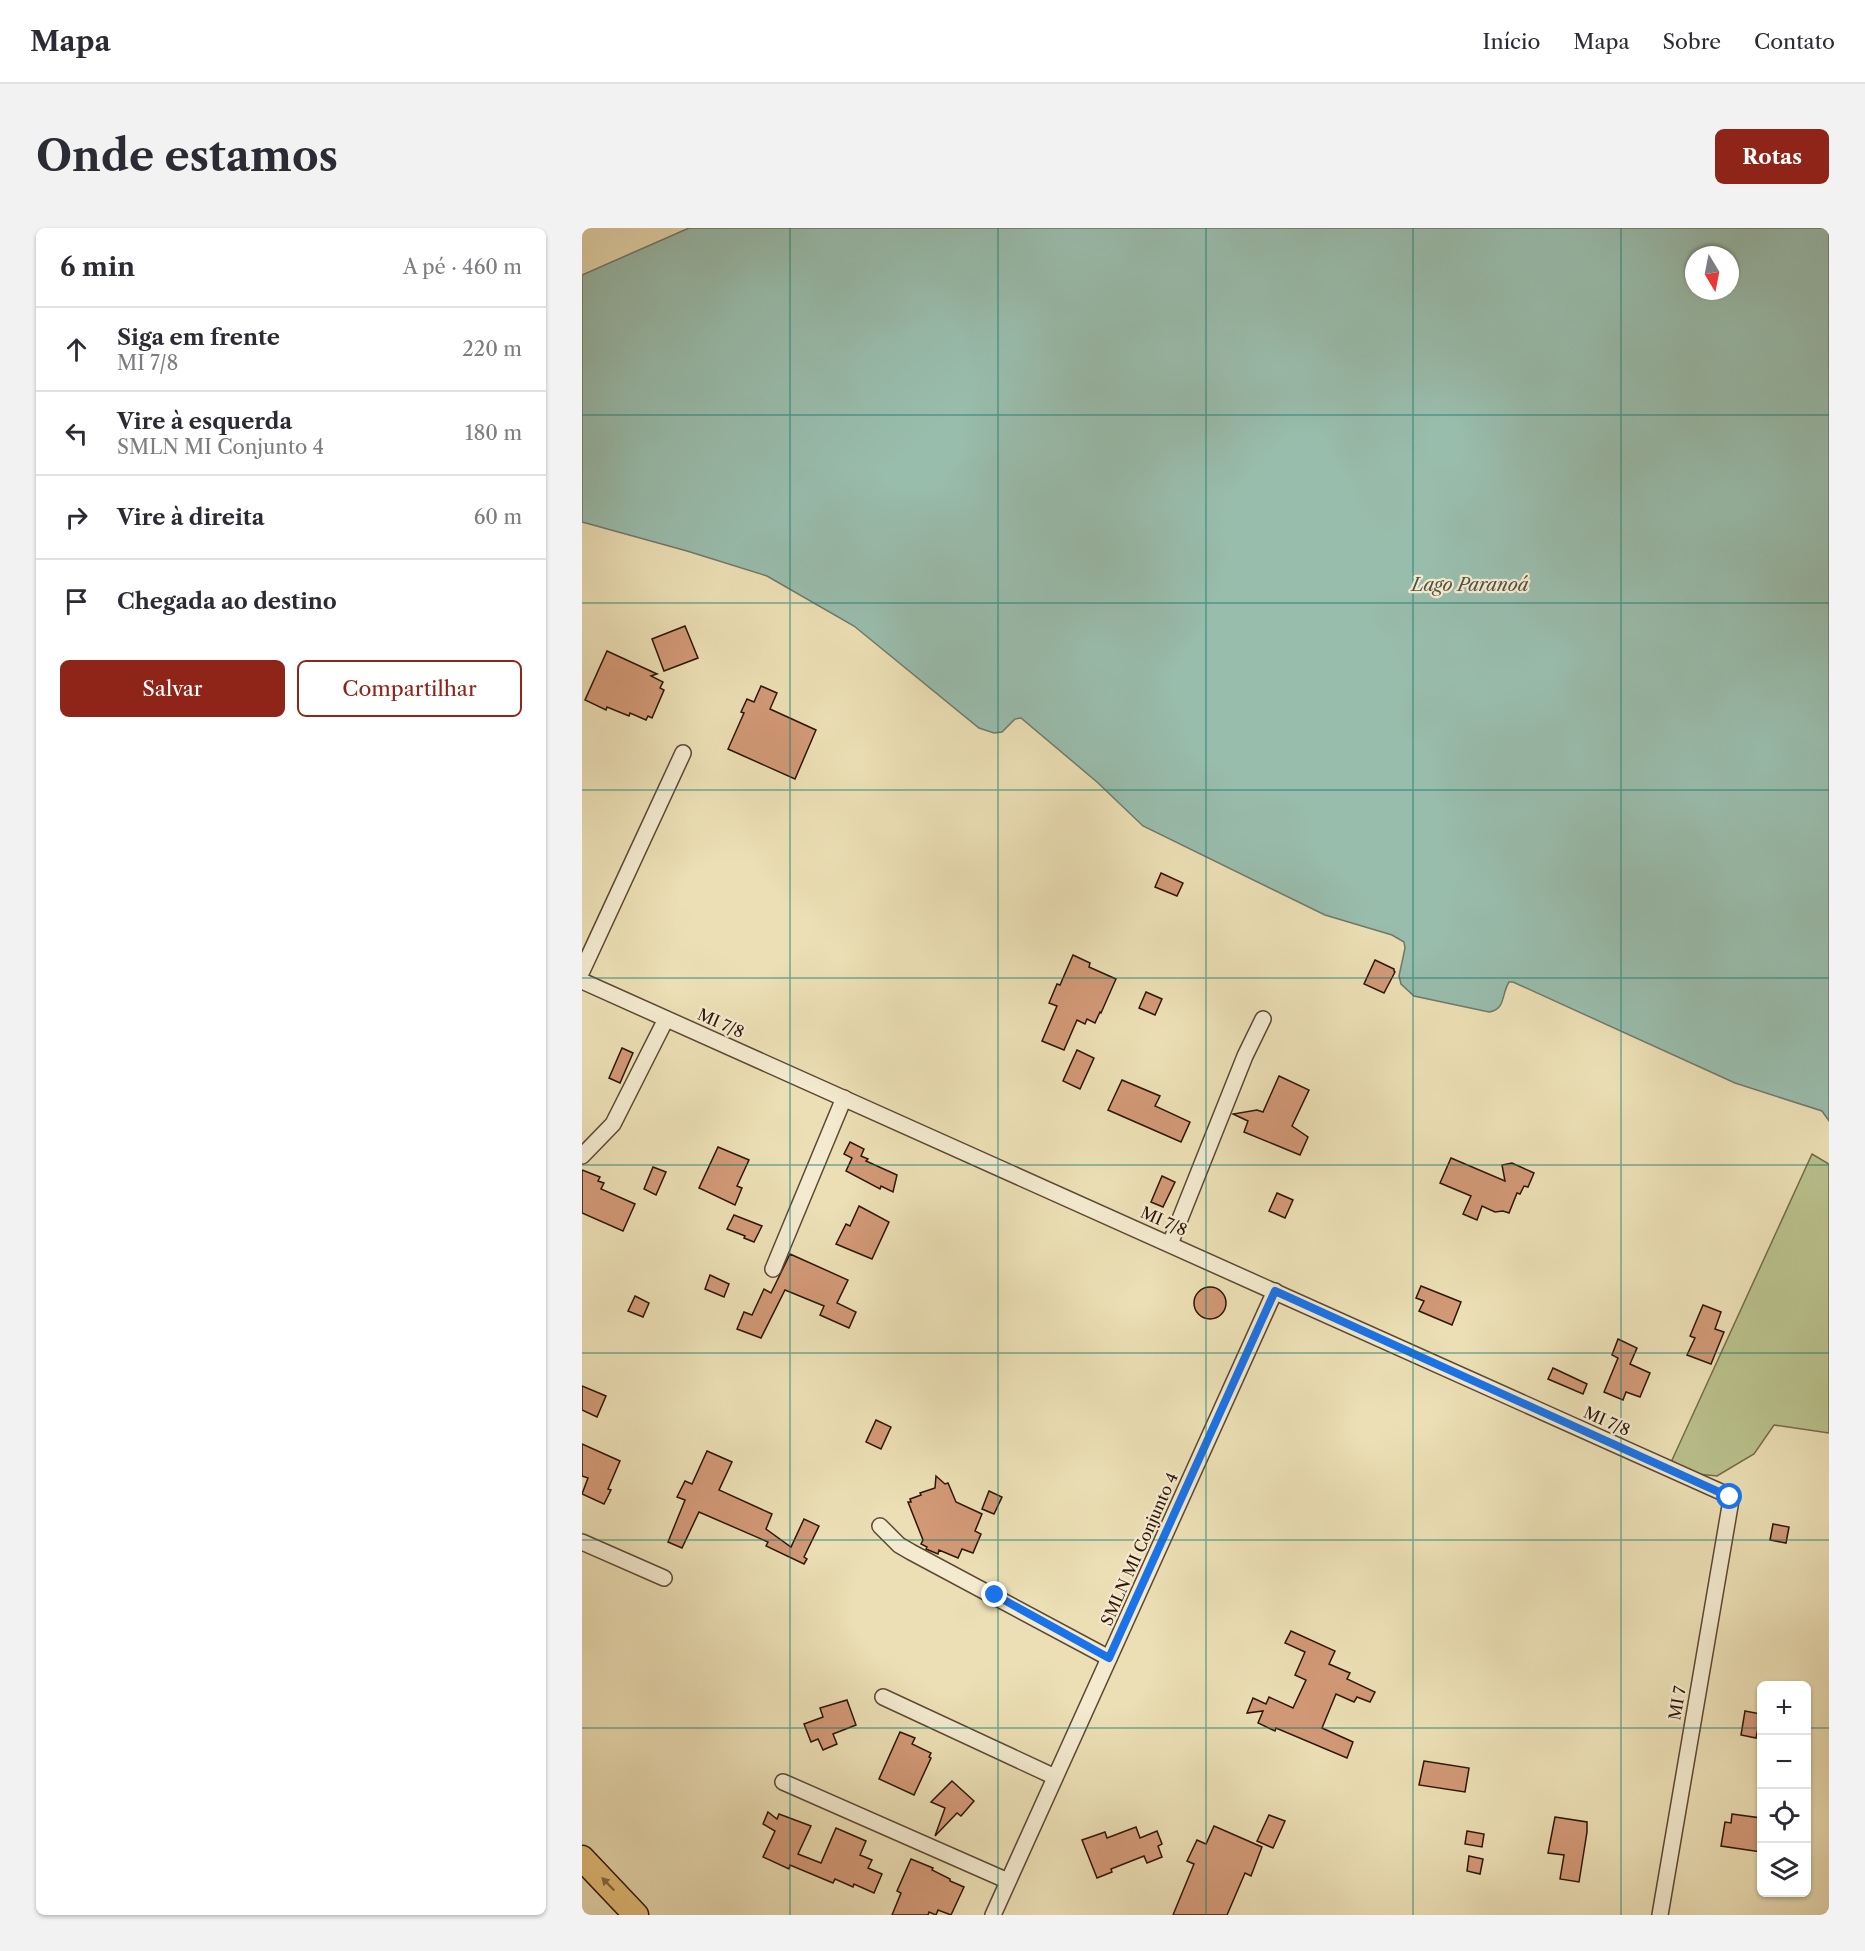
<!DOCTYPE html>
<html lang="pt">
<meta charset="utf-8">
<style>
body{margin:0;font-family:"Libre Caslon Text",serif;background:#f2f2f3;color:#2b2b33}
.controls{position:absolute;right:18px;bottom:18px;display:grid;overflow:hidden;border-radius:9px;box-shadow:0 2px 4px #0004}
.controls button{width:54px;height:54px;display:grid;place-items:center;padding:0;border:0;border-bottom:2px solid #e1e1e2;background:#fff;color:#2b2b33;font:30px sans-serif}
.compass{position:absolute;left:1103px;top:18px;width:54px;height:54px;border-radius:50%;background:#fff;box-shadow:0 2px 4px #0004;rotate:170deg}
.stop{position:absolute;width:18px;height:18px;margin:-14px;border:4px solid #1a73e8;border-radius:50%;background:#fff}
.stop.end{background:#1a73e8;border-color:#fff;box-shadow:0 2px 6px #0008}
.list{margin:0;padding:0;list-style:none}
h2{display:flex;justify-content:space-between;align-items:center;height:78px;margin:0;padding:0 24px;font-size:26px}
h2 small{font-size:20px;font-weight:400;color:#7c7c81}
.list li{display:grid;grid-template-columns:39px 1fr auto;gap:18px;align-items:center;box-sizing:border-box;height:84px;padding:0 24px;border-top:2px solid #e1e1e2}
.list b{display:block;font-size:22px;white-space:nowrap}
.list p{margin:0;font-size:20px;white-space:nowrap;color:#7c7c81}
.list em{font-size:20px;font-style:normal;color:#7c7c81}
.actions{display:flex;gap:12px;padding:18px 24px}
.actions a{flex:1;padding:14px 0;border:2px solid #8f2418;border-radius:9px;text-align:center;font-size:21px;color:#8f2418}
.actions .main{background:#8f2418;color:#fff}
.icon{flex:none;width:33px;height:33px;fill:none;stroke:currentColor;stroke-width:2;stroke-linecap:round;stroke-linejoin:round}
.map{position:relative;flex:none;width:1247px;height:1687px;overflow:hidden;border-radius:9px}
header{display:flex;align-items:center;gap:36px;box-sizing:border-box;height:84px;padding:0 30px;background:#fff;border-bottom:2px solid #e1e1e2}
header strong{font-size:28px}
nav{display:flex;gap:33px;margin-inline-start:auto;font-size:21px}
.intro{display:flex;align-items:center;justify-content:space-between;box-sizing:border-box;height:144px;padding:0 36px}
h1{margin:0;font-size:42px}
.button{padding:15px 27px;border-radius:9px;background:#8f2418;color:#fff;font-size:21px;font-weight:700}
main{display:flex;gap:36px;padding:0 36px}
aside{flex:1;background:#fff;border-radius:9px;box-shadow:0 2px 4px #0004}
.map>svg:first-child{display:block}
.green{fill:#b9c18c;stroke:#746b4a;stroke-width:1.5}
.water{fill:#99bdad;stroke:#6e7a6b;stroke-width:1.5;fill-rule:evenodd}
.building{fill:#d29977;stroke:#2e1508;stroke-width:1.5}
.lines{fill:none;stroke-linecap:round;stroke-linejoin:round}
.minor-casing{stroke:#5e4833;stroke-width:18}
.primary-casing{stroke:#2e1508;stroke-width:27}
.minor{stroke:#f3eacf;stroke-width:15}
.primary{stroke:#e6c07a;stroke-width:24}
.oneway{fill:#8a6a41}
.route{stroke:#1a73e8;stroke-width:8}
.grid{fill:none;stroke:#0f766e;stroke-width:1.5;stroke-opacity:0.55}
.labels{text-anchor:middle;stroke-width:4.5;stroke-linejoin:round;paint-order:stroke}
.street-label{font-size:16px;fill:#2e1508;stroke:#f3eacf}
.water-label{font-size:18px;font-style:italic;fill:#535042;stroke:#f3eacf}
</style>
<header>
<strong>Mapa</strong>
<nav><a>Início</a><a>Mapa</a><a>Sobre</a><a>Contato</a></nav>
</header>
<div class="intro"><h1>Onde estamos</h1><a class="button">Rotas</a></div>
<main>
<aside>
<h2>6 min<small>A pé · 460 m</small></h2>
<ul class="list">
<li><svg class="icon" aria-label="ahead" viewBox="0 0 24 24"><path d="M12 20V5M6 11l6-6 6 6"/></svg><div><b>Siga em frente</b><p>MI 7/8</p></div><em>220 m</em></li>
<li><svg class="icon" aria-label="left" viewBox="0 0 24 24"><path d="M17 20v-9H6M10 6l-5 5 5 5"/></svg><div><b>Vire à esquerda</b><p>SMLN MI Conjunto 4</p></div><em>180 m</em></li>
<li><svg class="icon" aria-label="right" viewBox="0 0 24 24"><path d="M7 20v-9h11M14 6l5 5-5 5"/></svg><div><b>Vire à direita</b></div><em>60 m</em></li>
<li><svg class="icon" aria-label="arrive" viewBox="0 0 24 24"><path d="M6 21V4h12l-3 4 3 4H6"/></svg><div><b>Chegada ao destino</b></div></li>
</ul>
<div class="actions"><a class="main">Salvar</a><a>Compartilhar</a></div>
</aside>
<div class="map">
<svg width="1247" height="1687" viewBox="0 0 1247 1687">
<rect width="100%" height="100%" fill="#ecdfb5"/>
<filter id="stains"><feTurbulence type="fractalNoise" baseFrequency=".00333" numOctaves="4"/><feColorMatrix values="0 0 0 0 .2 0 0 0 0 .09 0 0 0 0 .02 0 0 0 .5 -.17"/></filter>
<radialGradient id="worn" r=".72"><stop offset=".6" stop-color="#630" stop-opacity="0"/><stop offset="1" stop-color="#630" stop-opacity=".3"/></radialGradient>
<path class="green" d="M1230,926l17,10v269l-55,-8 -20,29 -37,22 -50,-5z"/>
<path class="water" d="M107,0h1140v893l-7,-10 -87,-28 -222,-101h-4c-8,13 -3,27 -20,30l-75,-16 -13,-12 -2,-8 6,-28 -1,-6 -12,-7 -67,-20 -182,-89 -46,-44 -76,-64 -6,1 -13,13 -8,1 -15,-5 -125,-102 -87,-50 -80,-25 -105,-29v-247zM1112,27h36v36h-36z"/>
<g class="building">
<path d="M103,398l13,32 -34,13 -12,-32z"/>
<path d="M25,423l50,23 -6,2 12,6 -3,6 4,2 -12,28 -4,-2 -2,4 -16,-7 -1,3 -22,-9 -1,3 -21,-10z"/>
<path d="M179,458l16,7 -7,16 46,21 -21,49 -67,-30 16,-36 -3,-1 6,-13 7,3z"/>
<path d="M579,645l22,10 -6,13 -22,-9z"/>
<path d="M491,727l17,8 -1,4 27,12 -15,34 -1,-1 -5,11 -8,-4 -2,5 -8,-4 -13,30 -22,-9 15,-35 -8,-3 8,-19 3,1z"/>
<path d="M793,732l19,9v2l1,1 -11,21 -20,-9z"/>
<path d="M564,764l16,7 -7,16 -16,-7z"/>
<path d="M40,820l11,5 -13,30 -11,-5z"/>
<path d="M495,822l17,8 -14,31 -17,-8z"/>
<path d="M697,848l30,14 -17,36 16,11 -8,18 -56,-23 4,-11 -15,-7 24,-4 6,2z"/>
<path d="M540,852l38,16 -5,10 35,16 -9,20 -73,-32z"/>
<path d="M268,914l14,7 -3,7 7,3 -2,2 31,14 -4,17 -12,-6 -1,3 -34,-18 6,-13 -8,-4z"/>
<path d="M136,919l31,13 -12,26 5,2 -7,17 -36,-17z"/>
<path d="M869,930l54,23 -3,-16 10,-2 22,10 -6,14 -4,-1 -4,8 -3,-1 -8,20 -6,-2 -8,1 -13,-6 -5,14 -14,-6 8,-18 -31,-13z"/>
<path d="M71,939l13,5 -10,23 -12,-6z"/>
<path d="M0,942l18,7 -2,4 6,2 -3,6 34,15 -12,27 -41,-18z"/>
<path d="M580,948l13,6 -12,25 -12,-5z"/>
<path d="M695,965l16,7 -8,18 -16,-7z"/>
<path d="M277,978l30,16 -17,37 -36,-15 10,-20 4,2z"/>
<path d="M152,987l28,11 -8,16 -10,-4 1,-2 -18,-7z"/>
<path d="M208,1026l58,26 -11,23 19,9 -7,16 -29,-13 4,-9 -39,-16 -24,48 -24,-9 7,-17 8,3 12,-26 7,4z"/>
<path d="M128,1047l19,9 -5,13 -19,-8z"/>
<path d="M839,1058l40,16 -9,23 -33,-14 5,-10 -8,-3z"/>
<circle cx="628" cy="1075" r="16"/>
<path d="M53,1068l14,7 -6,14 -15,-6z"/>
<path d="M1121,1077l18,7 -6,17 9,3 -13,32 -24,-9 8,-17 -5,-2z"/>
<path d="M1036,1111l19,9 -7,16 20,9 -10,24 -14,-5 -3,8 -19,-8 14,-34 -6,-3z"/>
<path d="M971,1140l34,16 -4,10 -35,-15z"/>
<path d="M0,1158l24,10 -9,21 -15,-7z"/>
<path d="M294,1192l15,7 -10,22 -15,-7z"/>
<path d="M0,1216l38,17 -12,28 3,1 -7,14 -22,-10 6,-16 -6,-2z"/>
<path d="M125,1223l25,11 -13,28 53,24 -6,15 25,18 13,-28 15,7 -15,31 3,2 -3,5 -38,-18 2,-4 -69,-30 -17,36 -14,-6 17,-42 -8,-3 8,-16 7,3z"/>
<path d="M354,1248l9,8 3,-1 8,19 26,12 -7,17 6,3 -8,19 -11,-4 -4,9 -19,-8 -1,4 -12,-5 1,-2 -6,-3 2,-4 -15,-38h3l-1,-3 11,-4 -1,-2 15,-5z"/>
<path d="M407,1263l13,6 -8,17 -12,-5z"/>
<path d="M1191,1296l16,3 -3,16 -16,-3z"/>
<path d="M709,1403l44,20 -6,13 21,9 -3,6 28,13 -5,10 -13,-5 -3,5 -18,-8 -14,34 31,14 -6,16 -71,-30 -1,3 -17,-8 5,-12 -16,2 6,-15 13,6 3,-7 24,11 13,-28 -11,-5 10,-23 -20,-9z"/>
<path d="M265,1472l9,25 -23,9 4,10 -14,6 -5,-11 -7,3 -7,-18 19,-7 -3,-9z"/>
<path d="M1163,1483l16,3 -5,24 -15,-3z"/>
<path d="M318,1504l15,6 -3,6 19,9 -2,4 2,1 -17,37 -35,-16z"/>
<path d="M842,1533l45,7 -4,24 -46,-7z"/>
<path d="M370,1553l22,20 -13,15 -4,-3 -22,23 10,-28 -14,-6z"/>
<path d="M186,1584l9,7 2,-5 32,12 -13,28 23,9 15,-35 30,13 -6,14 12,5 -4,8 14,6 -8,19 -20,-9 -1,3 -18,-8 -2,4 -43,-18 -1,4 -26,-12 12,-26 -12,-7z"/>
<path d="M1150,1586l29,4v34l-40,-6 4,-24 6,1z"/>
<path d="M687,1587l16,6 -12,27 -16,-7z"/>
<path d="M973,1589l32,5v10l-8,50 -19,-3 4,-24 -16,-2z"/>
<path d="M632,1598l48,21 -11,29 -6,-3 -18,42h-54l21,-51 -7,-3 10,-21 9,4z"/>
<path d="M554,1599l4,11 17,-7 5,13 -4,2 4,11 -15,6 -3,-7 -33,13 1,3 -15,6 -15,-38 23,-8 2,6z"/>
<path d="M885,1603l17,3 -2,13 -17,-3z"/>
<path d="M887,1628l14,3 -3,15 -13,-3z"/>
<path d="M329,1631l22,9 -1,2 18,9v2l14,6 -13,28 -13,-5 -2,5 -7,-3 -1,3h-36l9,-22 -4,-2z"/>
</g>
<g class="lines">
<g class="minor-casing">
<g id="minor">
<path d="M0,743l101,-218"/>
<path d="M0,753l1148,515 1,4 -71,415"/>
<path d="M0,928l31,-32 53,-105"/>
<path d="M588,1016l75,-188 18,-37"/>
<path d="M191,1041l71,-171"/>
<path d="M298,1298l19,19 12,7 198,106"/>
<path d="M0,1314l82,36"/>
<path d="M301,1469l172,80"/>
<path d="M201,1554l225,99"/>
<path d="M411,1687l282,-624"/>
</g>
</g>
<g class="primary-casing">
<path id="primary" d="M0,1630l54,57"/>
</g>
<use href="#minor" class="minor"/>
<use href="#primary" class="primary"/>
</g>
<defs><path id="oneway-solid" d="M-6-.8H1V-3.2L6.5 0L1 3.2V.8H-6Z" transform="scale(1.5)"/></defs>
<use class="oneway" href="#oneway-solid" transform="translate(26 1656) rotate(-134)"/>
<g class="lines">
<path class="route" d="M413,1367l114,63 166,-367 455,206"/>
</g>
<path class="grid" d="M208,0v1687M416,0v1687M624,0v1687M831,0v1687M1039,0v1687M0,187h1247M0,375h1247M0,562h1247M0,750h1247M0,937h1247M0,1125h1247M0,1312h1247M0,1500h1180M1224,1500h23"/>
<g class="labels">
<g class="street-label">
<text transform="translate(139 795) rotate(24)" y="6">MI 7/8</text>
<text transform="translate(582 993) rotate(24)" y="6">MI 7/8</text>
<text transform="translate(1025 1193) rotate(24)" y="6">MI 7/8</text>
<text transform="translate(557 1321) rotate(-66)" y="6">SMLN MI Conjunto 4</text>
<text transform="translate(1095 1475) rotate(-80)" y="6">MI 7</text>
</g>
<g class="water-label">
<text x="888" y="363">Lago Paranoá</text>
</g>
</g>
<rect width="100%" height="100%" filter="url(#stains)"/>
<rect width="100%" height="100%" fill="url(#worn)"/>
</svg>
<div class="controls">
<button>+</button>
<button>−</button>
<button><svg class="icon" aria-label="locate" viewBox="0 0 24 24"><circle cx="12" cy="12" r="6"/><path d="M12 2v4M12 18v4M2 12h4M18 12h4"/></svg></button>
<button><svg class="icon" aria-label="layers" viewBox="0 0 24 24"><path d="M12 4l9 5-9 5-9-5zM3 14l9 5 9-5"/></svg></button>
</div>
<svg class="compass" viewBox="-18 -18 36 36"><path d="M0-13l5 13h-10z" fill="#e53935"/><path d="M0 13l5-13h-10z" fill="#7c7c81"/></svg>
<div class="stop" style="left:1148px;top:1269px"></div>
<div class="stop end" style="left:413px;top:1367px"></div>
</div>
</main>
